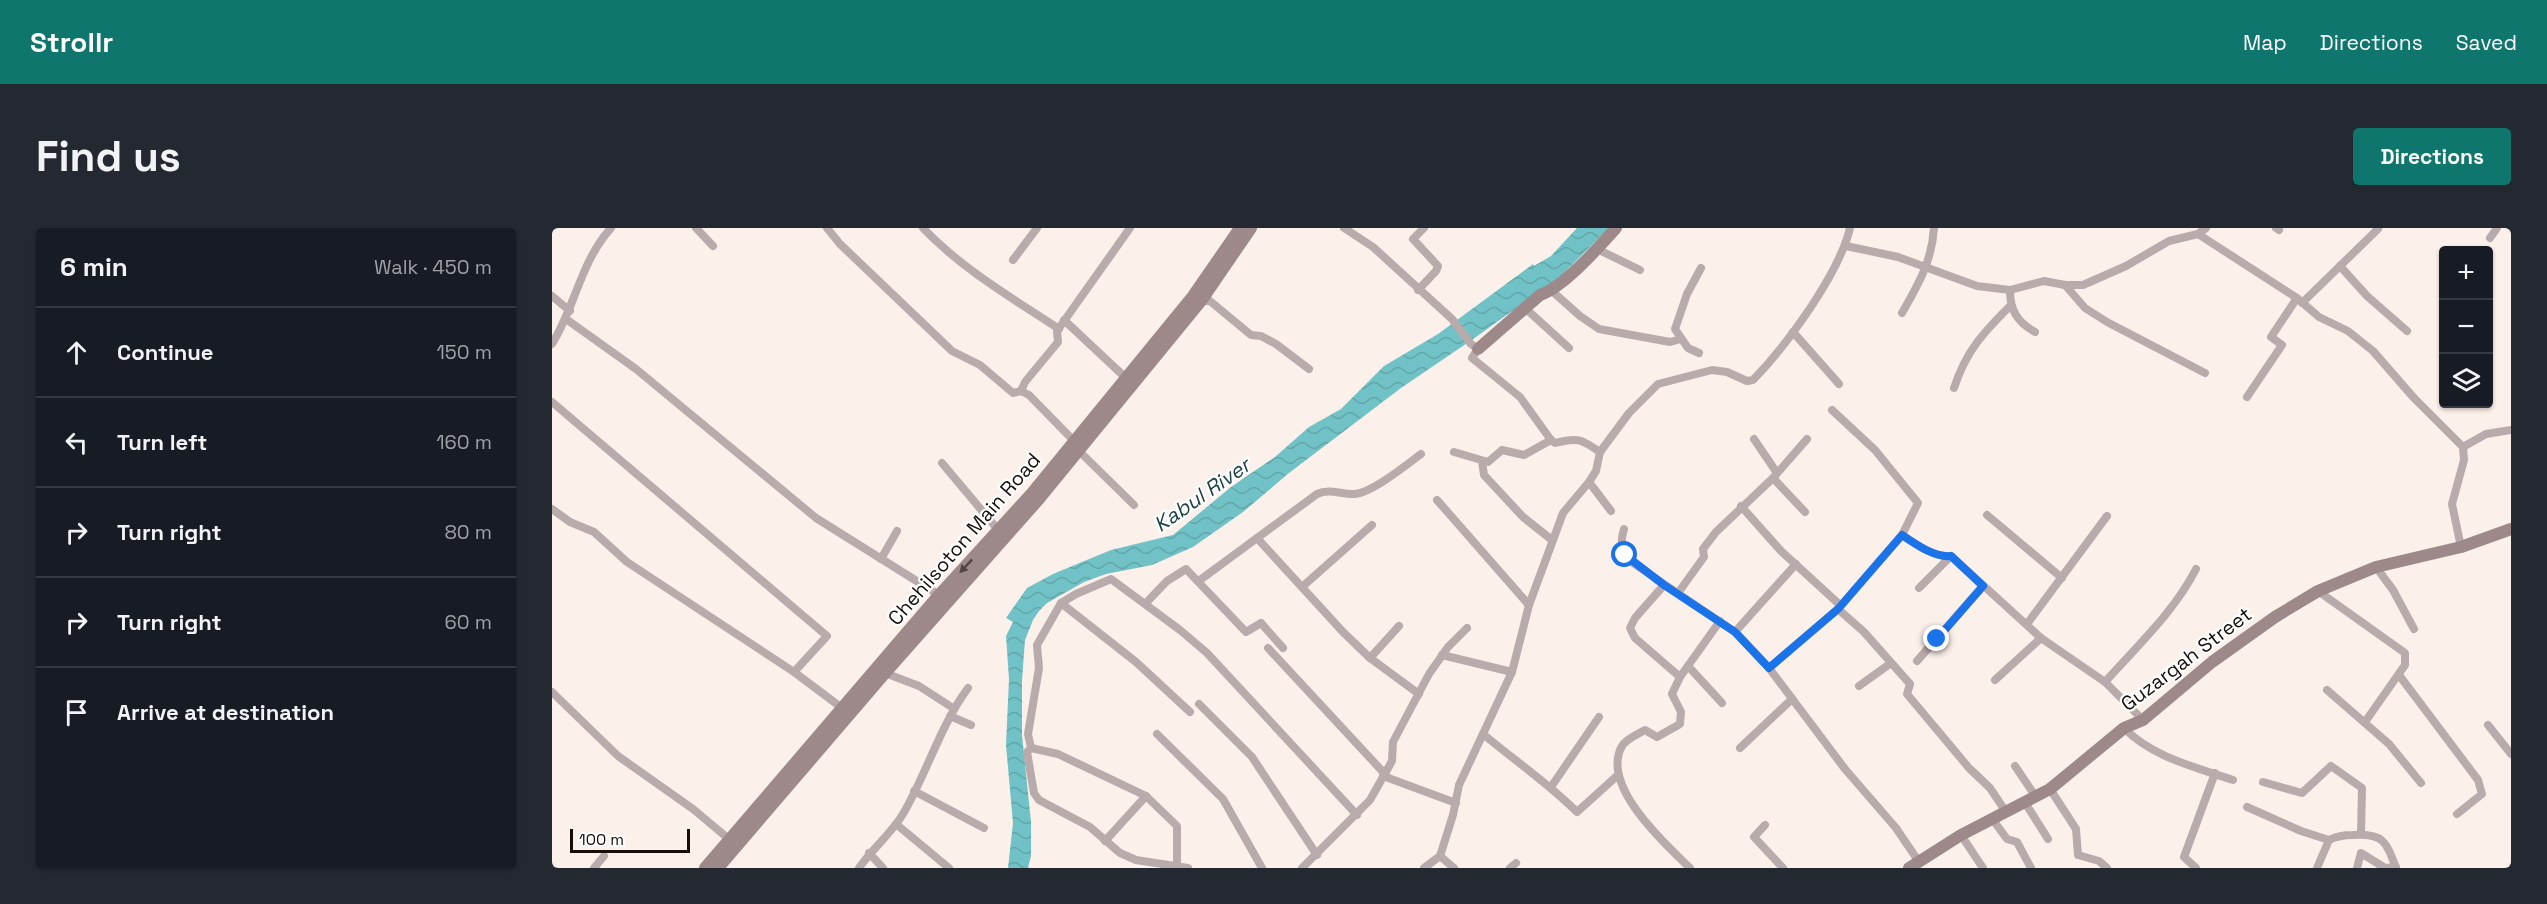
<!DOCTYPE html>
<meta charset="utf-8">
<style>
body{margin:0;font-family:"Space Grotesk",sans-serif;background:#242831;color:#f1f3f6}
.controls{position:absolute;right:18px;top:18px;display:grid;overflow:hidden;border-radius:6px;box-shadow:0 2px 4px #0004}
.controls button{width:54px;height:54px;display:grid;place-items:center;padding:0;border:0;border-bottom:2px solid #363941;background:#171b24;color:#f1f3f6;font:30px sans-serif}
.scale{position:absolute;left:18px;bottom:15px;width:120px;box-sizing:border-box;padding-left:6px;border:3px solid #170e09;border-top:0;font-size:16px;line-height:21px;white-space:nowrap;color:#170e09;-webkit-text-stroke:4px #fff;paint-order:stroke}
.stop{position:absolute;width:18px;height:18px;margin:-14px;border:4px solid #1a73e8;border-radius:50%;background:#fff}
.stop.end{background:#1a73e8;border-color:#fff;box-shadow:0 2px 6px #0008}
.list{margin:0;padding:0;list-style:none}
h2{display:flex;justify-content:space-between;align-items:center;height:78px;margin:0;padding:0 24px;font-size:26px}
h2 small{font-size:20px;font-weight:400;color:#9ea1a6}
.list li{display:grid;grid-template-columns:39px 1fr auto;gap:18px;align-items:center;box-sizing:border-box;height:90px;padding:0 24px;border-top:2px solid #363941}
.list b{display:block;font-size:22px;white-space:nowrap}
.list em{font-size:20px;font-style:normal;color:#9ea1a6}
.icon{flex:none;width:33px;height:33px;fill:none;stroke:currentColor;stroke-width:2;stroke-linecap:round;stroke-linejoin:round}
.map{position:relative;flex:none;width:1959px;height:640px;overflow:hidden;border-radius:6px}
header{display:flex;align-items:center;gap:36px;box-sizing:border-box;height:84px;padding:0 30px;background:#0f766e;color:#fff}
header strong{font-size:28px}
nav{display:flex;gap:33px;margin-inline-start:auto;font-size:21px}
.intro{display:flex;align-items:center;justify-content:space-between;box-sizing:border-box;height:144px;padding:0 36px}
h1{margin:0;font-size:42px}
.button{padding:15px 27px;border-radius:6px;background:#0f766e;color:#fff;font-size:21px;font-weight:700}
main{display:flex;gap:36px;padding:0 36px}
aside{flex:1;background:#171b24;border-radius:6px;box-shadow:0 2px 4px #0004}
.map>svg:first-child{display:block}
.water{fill:url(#water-waves)}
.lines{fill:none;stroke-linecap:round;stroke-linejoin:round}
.street{stroke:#b9abac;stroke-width:8}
.secondary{stroke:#9d888a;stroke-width:12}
.oneway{fill:#534543}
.route{stroke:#1a73e8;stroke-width:8}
.labels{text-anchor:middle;stroke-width:4.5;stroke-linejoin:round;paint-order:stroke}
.street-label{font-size:20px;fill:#170e09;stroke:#fff}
.water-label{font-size:21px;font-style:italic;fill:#1c4244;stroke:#fff}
</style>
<header>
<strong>Strollr</strong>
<nav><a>Map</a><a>Directions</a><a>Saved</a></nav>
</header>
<div class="intro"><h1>Find us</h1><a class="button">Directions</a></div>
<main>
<aside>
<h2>6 min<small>Walk · 450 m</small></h2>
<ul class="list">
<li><svg class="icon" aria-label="ahead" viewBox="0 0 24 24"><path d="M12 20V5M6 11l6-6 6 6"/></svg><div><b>Continue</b></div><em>150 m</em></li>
<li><svg class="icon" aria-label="left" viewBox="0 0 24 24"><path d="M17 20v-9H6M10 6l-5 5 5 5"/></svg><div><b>Turn left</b></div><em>160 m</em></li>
<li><svg class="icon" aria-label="right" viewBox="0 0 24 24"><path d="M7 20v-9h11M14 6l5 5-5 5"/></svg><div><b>Turn right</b></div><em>80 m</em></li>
<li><svg class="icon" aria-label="right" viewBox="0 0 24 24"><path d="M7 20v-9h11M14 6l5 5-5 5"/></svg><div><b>Turn right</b></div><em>60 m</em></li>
<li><svg class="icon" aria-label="arrive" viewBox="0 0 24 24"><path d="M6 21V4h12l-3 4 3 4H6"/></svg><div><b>Arrive at destination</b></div></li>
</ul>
</aside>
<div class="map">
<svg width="1959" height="640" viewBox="0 0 1959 640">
<defs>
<pattern id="water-waves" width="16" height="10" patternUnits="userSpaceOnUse" patternTransform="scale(1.5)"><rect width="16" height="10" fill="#71c2c6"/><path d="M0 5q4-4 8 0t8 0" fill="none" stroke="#61a6a9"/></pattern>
</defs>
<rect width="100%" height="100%" fill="#fcf0ea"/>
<path class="water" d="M1025,0h32l-48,48 -85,61 -75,51 -112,85 -46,39 -50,35 -41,18 -46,9 -22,8 -37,21 -8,8 -6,9 -8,20 -3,40v55l9,87v34l-3,12h-20l5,-45 -7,-78 3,-66 -3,-43 7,-14 -7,-4 21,-30 26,-14 58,-24 62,-15 58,-48 44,-30 34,-30 32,-18 43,-43 54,-32 95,-70 1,2 17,-10z"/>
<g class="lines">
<g class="street">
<path d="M144,0l17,18"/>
<path d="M275,0l13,16 112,107 28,14 33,28 8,-2 8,4 45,46"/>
<path d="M371,0c39,41 89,70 136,101"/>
<path d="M792,0l29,19 79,72 19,25 7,5 -6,9 48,39 31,43 4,3c23,-6 26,-4 45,9"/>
<path d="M1724,0l3,2"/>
<path d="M1646,6l99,64 22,19 29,14 25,20 41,47 49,49 1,13 -12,44 9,43"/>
<path d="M1938,10l7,-10"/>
<path d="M1294,18l52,11 79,29 33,4 34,-9 21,4h18l43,-19 43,-25 29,-7 8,-6"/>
<path d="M1045,21l43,21"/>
<path d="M461,32l24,-32"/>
<path d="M1788,38l27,30 40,35"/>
<path d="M1513,57l20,23 22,14 98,51"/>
<path d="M866,62l18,-19 2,-5 -25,-27 11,-11"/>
<path d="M1458,62c0,20 7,32 25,42"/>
<path d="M1000,63l28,25 19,13 71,13 11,-3"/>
<path d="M0,68l18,15"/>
<path d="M649,73h9l41,34 10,1 15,8 33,25"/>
<path d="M1750,75l76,-74"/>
<path d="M973,80l44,40"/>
<path d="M1350,85c16,-28 30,-52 32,-85"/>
<path d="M14,91l70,50 180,149 123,77"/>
<path d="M512,92l63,59"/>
<path d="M1241,104l46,52"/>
<path d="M0,116c23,-37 29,-83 59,-116"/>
<path d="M1147,125l-11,-5 -13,-19 12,-35 14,-26"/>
<path d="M1402,160c12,-37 29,-55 56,-82"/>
<path d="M469,163l4,-9 33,-40 -1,-11 73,-103"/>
<path d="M1695,169l35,-52 -11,-8 26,-39"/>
<path d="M0,174l275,234 -33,36"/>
<path d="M1280,182l43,40 43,53 -16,32"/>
<path d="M1202,211l23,34"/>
<path d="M1911,219l23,-13 25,-4"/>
<path d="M527,223l55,54"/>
<path d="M902,224l34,10 14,-12 22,5 27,-15"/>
<path d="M930,233l2,14 39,42 29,23"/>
<path d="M390,235l57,68"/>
<path d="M1221,250l32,34"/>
<path d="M1037,254l22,29"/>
<path d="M885,272l92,105"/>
<path d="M1189,278l40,45 59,54"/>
<path d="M0,281l18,13 24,10 33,30 167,110 48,36"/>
<path d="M1435,287l75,63"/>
<path d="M1072,301c-5,16 -2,23 9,34l102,69 34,36 76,101 51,59 23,34"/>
<path d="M705,310l86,94 27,26 49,36"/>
<path d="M329,331l16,-28"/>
<path d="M1824,339l17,23 21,39"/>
<path d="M648,352l117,-86c13,-6 25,1 38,0 18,-2 51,-29 66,-40"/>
<path d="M1112,357l-29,33 -5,10 5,10 45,39"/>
<path d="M750,359l70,-62"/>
<path d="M1367,360l32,-32"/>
<path d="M1766,363l87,62v12l-40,57"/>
<path d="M1126,365l26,-36 -1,-8 13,-17 57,-54 34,-39"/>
<path d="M509,375l75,59 54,50"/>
<path d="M594,375l21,-22 19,-12 60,63 15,-9 22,25"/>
<path d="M1286,381l26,23 46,52 -3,10 62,74 21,20 16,24"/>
<path d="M1475,396l80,-108"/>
<path d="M1183,404l61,-68"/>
<path d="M716,420l116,125"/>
<path d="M890,427l70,17"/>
<path d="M818,430l29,-32"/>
<path d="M1365,433l66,-75"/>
<path d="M1136,438l34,37"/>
<path d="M1217,440l69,-59 64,-74c13,9 33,23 49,21l90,82 64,44 38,38"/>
<path d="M333,445l34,13 34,22"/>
<path d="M1847,447l79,105 4,14 -25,20"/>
<path d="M1443,452l46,-42"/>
<path d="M1553,454c32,-36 69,-70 91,-113"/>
<path d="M1307,458l32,-23"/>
<path d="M1775,462l62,54 32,39"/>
<path d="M0,464l66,64 75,53 37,31"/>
<path d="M647,476l53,53 65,98"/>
<path d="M398,488l21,9"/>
<path d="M1936,497l23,29"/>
<path d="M1572,500c28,29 71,39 109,52"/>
<path d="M605,506l66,65 39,69"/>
<path d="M931,506c31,26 65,49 94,78l41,-37"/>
<path d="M479,520l27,6 88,42 31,30v40"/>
<path d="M1188,520l51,-48"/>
<path d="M1463,538l21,31"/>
<path d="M831,548l73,27"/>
<path d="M1711,554l39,11 29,-27 31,22 -1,46"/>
<path d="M999,559l48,-70"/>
<path d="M1498,561l26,40 2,26 21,6 8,7"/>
<path d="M362,563l70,37"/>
<path d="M1474,576l22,35"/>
<path d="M1695,579l54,24 28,9c8,-4 15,-5 24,-5 30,-2 33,6 43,33"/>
<path d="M1441,592l14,19 10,3 14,26"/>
<path d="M344,596l53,44"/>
<path d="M1213,597l-11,12 29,31"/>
<path d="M1409,607l22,33"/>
<path d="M553,613l41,-45"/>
<path d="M317,625l14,15"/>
<path d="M888,628l14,12"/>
<path d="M42,640l10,-12"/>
<path d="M307,640c13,-19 32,-34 44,-54 24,-41 37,-88 65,-126"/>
<path d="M636,640l-52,-8 -16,-7 -30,-26 -51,-27 -5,-7 -7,-41 4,-4 -3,-14 11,-66 -2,-23 24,-42 15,-9 35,-15 69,51 27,23 150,162"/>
<path d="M750,640l68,-68 22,-39 1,-19 36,-68 19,-27 19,-19"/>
<path d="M872,640l16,-12 13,-41 6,-30 53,-113 17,-67 34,-92 26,-31 7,-11 4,-19 29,-39 29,-29 54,-14 15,2 20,9 6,-1c34,-35 86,-106 97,-152"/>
<path d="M958,640l6,-5"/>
<path d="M1138,640c-26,-25 -90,-83 -68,-122 4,-7 16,-12 23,-16l12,7 23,-13 1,-12 -9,-18 8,-17 40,-56"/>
<path d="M1644,640l-12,-11 31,-84"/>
<path d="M1765,640l12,-28"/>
<path d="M1805,640l4,-15 24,15 11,-1"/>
</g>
<g class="secondary">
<path d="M926,121l62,-54c24,-8 58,-47 76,-67"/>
<path d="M153,640l234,-273 93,-102 161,-197 47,-68"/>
<path d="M166,640l167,-195 154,-174 162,-198 50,-73"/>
<path d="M1357,640l52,-33 89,-46 74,-61 19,-8 69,-58 63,-45 43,-26 58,-24 85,-20 50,-18"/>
</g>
</g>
<defs><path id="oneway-solid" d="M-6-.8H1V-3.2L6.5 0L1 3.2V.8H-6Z" transform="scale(1.5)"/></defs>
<use class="oneway" href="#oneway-solid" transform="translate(414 338) rotate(133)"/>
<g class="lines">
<path class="route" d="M1073,327l39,30 71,47 34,36 69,-59 64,-74c13,9 33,23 49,21l32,30 -46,53"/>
</g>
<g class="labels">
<g class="street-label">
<text transform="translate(412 311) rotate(-49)" y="7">Chehilsoton Main Road</text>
<text transform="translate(1634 431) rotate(-37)" y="7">Guzargah Street</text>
</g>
<g class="water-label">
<text transform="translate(650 267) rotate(-35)" y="7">Kabul River</text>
</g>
</g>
</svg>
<div class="controls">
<button>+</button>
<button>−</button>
<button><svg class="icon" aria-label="layers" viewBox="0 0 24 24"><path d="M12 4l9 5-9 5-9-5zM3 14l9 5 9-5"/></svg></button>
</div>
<div class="scale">100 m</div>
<div class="stop" style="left:1073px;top:327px"></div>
<div class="stop end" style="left:1385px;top:411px"></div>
</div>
</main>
